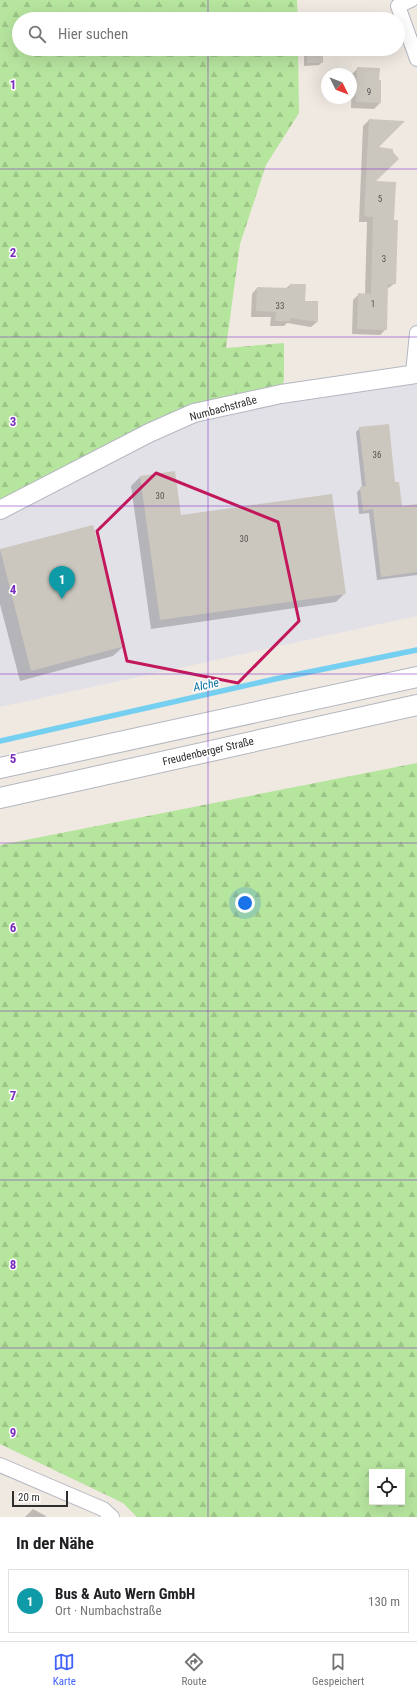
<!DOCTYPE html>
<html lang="de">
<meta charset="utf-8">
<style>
body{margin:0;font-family:"Roboto Condensed",sans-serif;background:#f2f2f2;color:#202124}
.controls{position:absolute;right:12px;bottom:12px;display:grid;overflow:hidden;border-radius:0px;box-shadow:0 4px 16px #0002}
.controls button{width:36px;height:36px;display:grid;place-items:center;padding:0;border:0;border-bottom:1px solid #e0e0e0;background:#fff;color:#202124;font:20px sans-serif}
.compass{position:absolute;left:321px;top:68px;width:36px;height:36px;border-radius:50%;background:#fff;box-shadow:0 4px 16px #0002;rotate:132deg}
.scale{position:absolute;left:12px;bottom:10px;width:56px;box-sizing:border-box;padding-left:4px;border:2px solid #2e2e2e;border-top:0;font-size:11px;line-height:14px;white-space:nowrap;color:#2e2e2e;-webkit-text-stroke:3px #fff;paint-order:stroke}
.you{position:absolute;left:245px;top:903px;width:14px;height:14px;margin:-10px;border:3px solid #fff;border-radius:50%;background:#1a73e8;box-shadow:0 0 0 6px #1a73e833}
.badge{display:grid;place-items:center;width:26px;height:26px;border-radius:50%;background:#4264fb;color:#fff;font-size:13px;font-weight:700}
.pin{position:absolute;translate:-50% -33px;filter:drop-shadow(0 1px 2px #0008)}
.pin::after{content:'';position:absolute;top:21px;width:14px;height:12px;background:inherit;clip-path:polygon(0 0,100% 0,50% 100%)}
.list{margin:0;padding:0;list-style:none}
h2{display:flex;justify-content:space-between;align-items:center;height:52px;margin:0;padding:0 16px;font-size:17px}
h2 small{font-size:13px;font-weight:400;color:#757577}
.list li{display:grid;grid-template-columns:26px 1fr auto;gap:12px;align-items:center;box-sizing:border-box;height:64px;margin:0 8px 8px;padding:0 8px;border:1px solid #e0e0e0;border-radius:0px}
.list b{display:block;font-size:15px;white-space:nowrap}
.list p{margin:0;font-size:13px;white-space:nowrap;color:#757577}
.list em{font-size:13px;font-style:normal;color:#757577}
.icon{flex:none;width:22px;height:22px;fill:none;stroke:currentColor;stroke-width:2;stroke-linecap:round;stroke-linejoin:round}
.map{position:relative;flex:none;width:417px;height:1517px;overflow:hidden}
.search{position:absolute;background:#fff;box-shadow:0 4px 16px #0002;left:12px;right:12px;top:12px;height:44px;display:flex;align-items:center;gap:10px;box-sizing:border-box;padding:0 14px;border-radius:22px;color:#757577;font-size:15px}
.sheet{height:124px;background:#fff}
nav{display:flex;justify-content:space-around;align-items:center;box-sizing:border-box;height:56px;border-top:1px solid #e0e0e0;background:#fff;font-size:11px;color:#757577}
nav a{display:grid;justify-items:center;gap:2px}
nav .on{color:#4264fb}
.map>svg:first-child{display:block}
.industrial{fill:#e3e1e8}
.forest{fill:url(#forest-firs);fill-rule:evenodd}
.shadow{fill:#0003}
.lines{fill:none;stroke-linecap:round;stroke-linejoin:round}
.stream{stroke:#75cff0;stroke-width:5.5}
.building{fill:#cbc7bf}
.minor-casing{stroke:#b4b7c1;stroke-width:16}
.tertiary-casing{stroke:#b4b7c1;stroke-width:20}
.secondary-casing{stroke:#b4b7c1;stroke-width:22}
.minor{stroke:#fff;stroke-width:14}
.tertiary{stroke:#fff;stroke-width:18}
.secondary{stroke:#fff;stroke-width:20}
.marked{fill:none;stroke:#c2185b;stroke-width:3;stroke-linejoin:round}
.grid{fill:none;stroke:#7b2cbf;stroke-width:1;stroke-opacity:0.55}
.labels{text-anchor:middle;stroke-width:3;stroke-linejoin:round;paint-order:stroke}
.number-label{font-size:9px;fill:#555452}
.street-label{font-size:11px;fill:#2e2e2e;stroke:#fff}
.water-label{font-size:12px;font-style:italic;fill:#0d6fa3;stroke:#fff}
.grid-label{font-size:13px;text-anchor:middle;font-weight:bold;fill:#7b2cbf;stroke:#fff;stroke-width:3;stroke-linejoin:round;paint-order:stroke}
</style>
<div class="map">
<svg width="417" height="1517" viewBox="0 0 417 1517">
<defs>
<pattern id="forest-firs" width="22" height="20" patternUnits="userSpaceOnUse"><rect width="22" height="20" fill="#b6e59e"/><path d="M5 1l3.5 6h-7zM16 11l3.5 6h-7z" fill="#9dc588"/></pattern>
</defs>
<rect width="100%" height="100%" fill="#efe9e1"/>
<path class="industrial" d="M417,374v242l-417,91v-197l194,-97z"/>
<g class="forest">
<path d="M0,0h297l1,19h-279v30h279l1,64 -33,52 -26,79 -14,104 58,-5v36l-3,15 -87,19 -194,97z"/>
<path d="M417,763v754h-280l-14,-14 -123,-59v-599zM372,1472h30v30h-30z"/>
</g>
<g class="shadow">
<path d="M332,15h26v4h-31z"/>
<path d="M304,49h18v13l-3,3 -15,1z"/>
<path d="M325,49h29l-3,3 -26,-1z"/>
<path d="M358,68l22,35 -6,6 -23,-1 1,-34z"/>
<path d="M369,120l8,27 -3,34 19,40 2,62 -8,6 -1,40 -6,6 -28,-1 1,-34 6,-6h6l2,-72h-8l4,-96z"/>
<path d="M290,285l14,17h13v20l-6,5 -24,-4 -3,3h-14l1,-9h-20l1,-23 5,-6 28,1z"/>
<path d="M360,428l34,55 7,24 16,-2v70l-40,5 -8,-67 -10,1 -2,-22 5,-5 -6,-55z"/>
<path d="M140,477l40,39 165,77 -9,9 -185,27 -20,-143z"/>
<path d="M92,526l32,120 -11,10 -93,25 -20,-77v-54z"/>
<path d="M33,1509l13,7 -1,1h-20z"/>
</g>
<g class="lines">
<path class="stream" d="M0,741l275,-62 142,-29"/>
</g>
<g class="building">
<rect x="307" y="49" width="16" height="14"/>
<path d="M357,67l23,1 -1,12h2v23l-25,-1z"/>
<path d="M369,119l36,2 -26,26 14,2v3l6,7 -23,22 20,1 -2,38h4l-2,64h-8l-1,46 -30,-1 1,-36 13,1 2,-77 -9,-1z"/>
<path d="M290,284h16l-1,17h13v21l-28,-4v3h-15l1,-9 -20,-1 1,-24 33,1z"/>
<path d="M389,424l6,58h4l3,24 15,-2v68l-36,5 -8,-68 -10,2 -3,-24 6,-1 -7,-59z"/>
<path d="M175,471l6,44 151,-21 14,100 -186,26 -20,-144z"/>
<path d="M93,525l32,121 -94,25 -31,-122z"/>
</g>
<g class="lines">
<g class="minor-casing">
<g id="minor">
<path d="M411,0l-13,6 19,53"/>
<path d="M413,373l4,-40"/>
<path d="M0,1465l103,44 9,8"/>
</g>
</g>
<g class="tertiary-casing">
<path id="tertiary" d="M0,510l149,-77 45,-20 87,-19 136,-20"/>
</g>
<g class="secondary-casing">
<g id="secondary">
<path d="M0,768l417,-91"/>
<path d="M0,798l417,-93"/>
</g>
</g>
<use href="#minor" class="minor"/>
<use href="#tertiary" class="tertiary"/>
<use href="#secondary" class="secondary"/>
</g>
<path class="marked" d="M156,473l122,49 21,99 -61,62 -111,-22 -30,-130z"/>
<path class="grid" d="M208,0v19M208,49v1468M0,169h417M0,337h417M0,506h417M0,674h417M0,843h417M0,1011h417M0,1180h417M0,1348h417"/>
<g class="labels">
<g class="number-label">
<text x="369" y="95">9</text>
<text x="380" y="202">5</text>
<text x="384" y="262">3</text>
<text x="373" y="307">1</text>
<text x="280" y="309">33</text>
<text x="377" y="458">36</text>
<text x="160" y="499">30</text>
<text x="244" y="542">30</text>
</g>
<g class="street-label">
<text transform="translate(223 408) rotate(-15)" y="4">Numbachstraße</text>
<text transform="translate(208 751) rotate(-13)" y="4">Freudenberger Straße</text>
</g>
<g class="water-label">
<text transform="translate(206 685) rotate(-12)" y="4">Alche</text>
</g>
</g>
<g class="grid-label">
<text x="13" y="89">1</text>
<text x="13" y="257">2</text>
<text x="13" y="426">3</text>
<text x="13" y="594">4</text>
<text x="13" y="763">5</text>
<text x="13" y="932">6</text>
<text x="13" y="1100">7</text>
<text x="13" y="1269">8</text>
<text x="13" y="1437">9</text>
</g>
</svg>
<div class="controls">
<button><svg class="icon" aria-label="locate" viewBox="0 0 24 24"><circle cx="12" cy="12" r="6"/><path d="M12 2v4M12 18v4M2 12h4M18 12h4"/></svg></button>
</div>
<svg class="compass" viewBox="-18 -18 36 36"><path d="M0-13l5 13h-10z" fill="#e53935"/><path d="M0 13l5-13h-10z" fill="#757577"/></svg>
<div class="scale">20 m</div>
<div class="you"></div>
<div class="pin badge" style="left:62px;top:599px;background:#0f9aa8">1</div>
<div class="search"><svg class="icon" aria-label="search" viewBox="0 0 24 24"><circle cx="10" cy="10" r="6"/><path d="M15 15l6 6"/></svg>Hier suchen</div>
</div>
<section class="sheet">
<h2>In der Nähe<small></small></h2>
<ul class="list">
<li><span class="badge" style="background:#0f9aa8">1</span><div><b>Bus &amp; Auto Wern GmbH</b><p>Ort · Numbachstraße</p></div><em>130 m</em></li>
</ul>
</section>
<nav>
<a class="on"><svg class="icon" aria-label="map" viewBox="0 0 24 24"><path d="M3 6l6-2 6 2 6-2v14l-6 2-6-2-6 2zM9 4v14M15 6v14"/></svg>Karte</a>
<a><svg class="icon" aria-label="directions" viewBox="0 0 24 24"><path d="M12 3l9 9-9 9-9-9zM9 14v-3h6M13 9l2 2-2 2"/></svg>Route</a>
<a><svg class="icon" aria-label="saved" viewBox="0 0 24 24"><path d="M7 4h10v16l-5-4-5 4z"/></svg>Gespeichert</a>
</nav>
